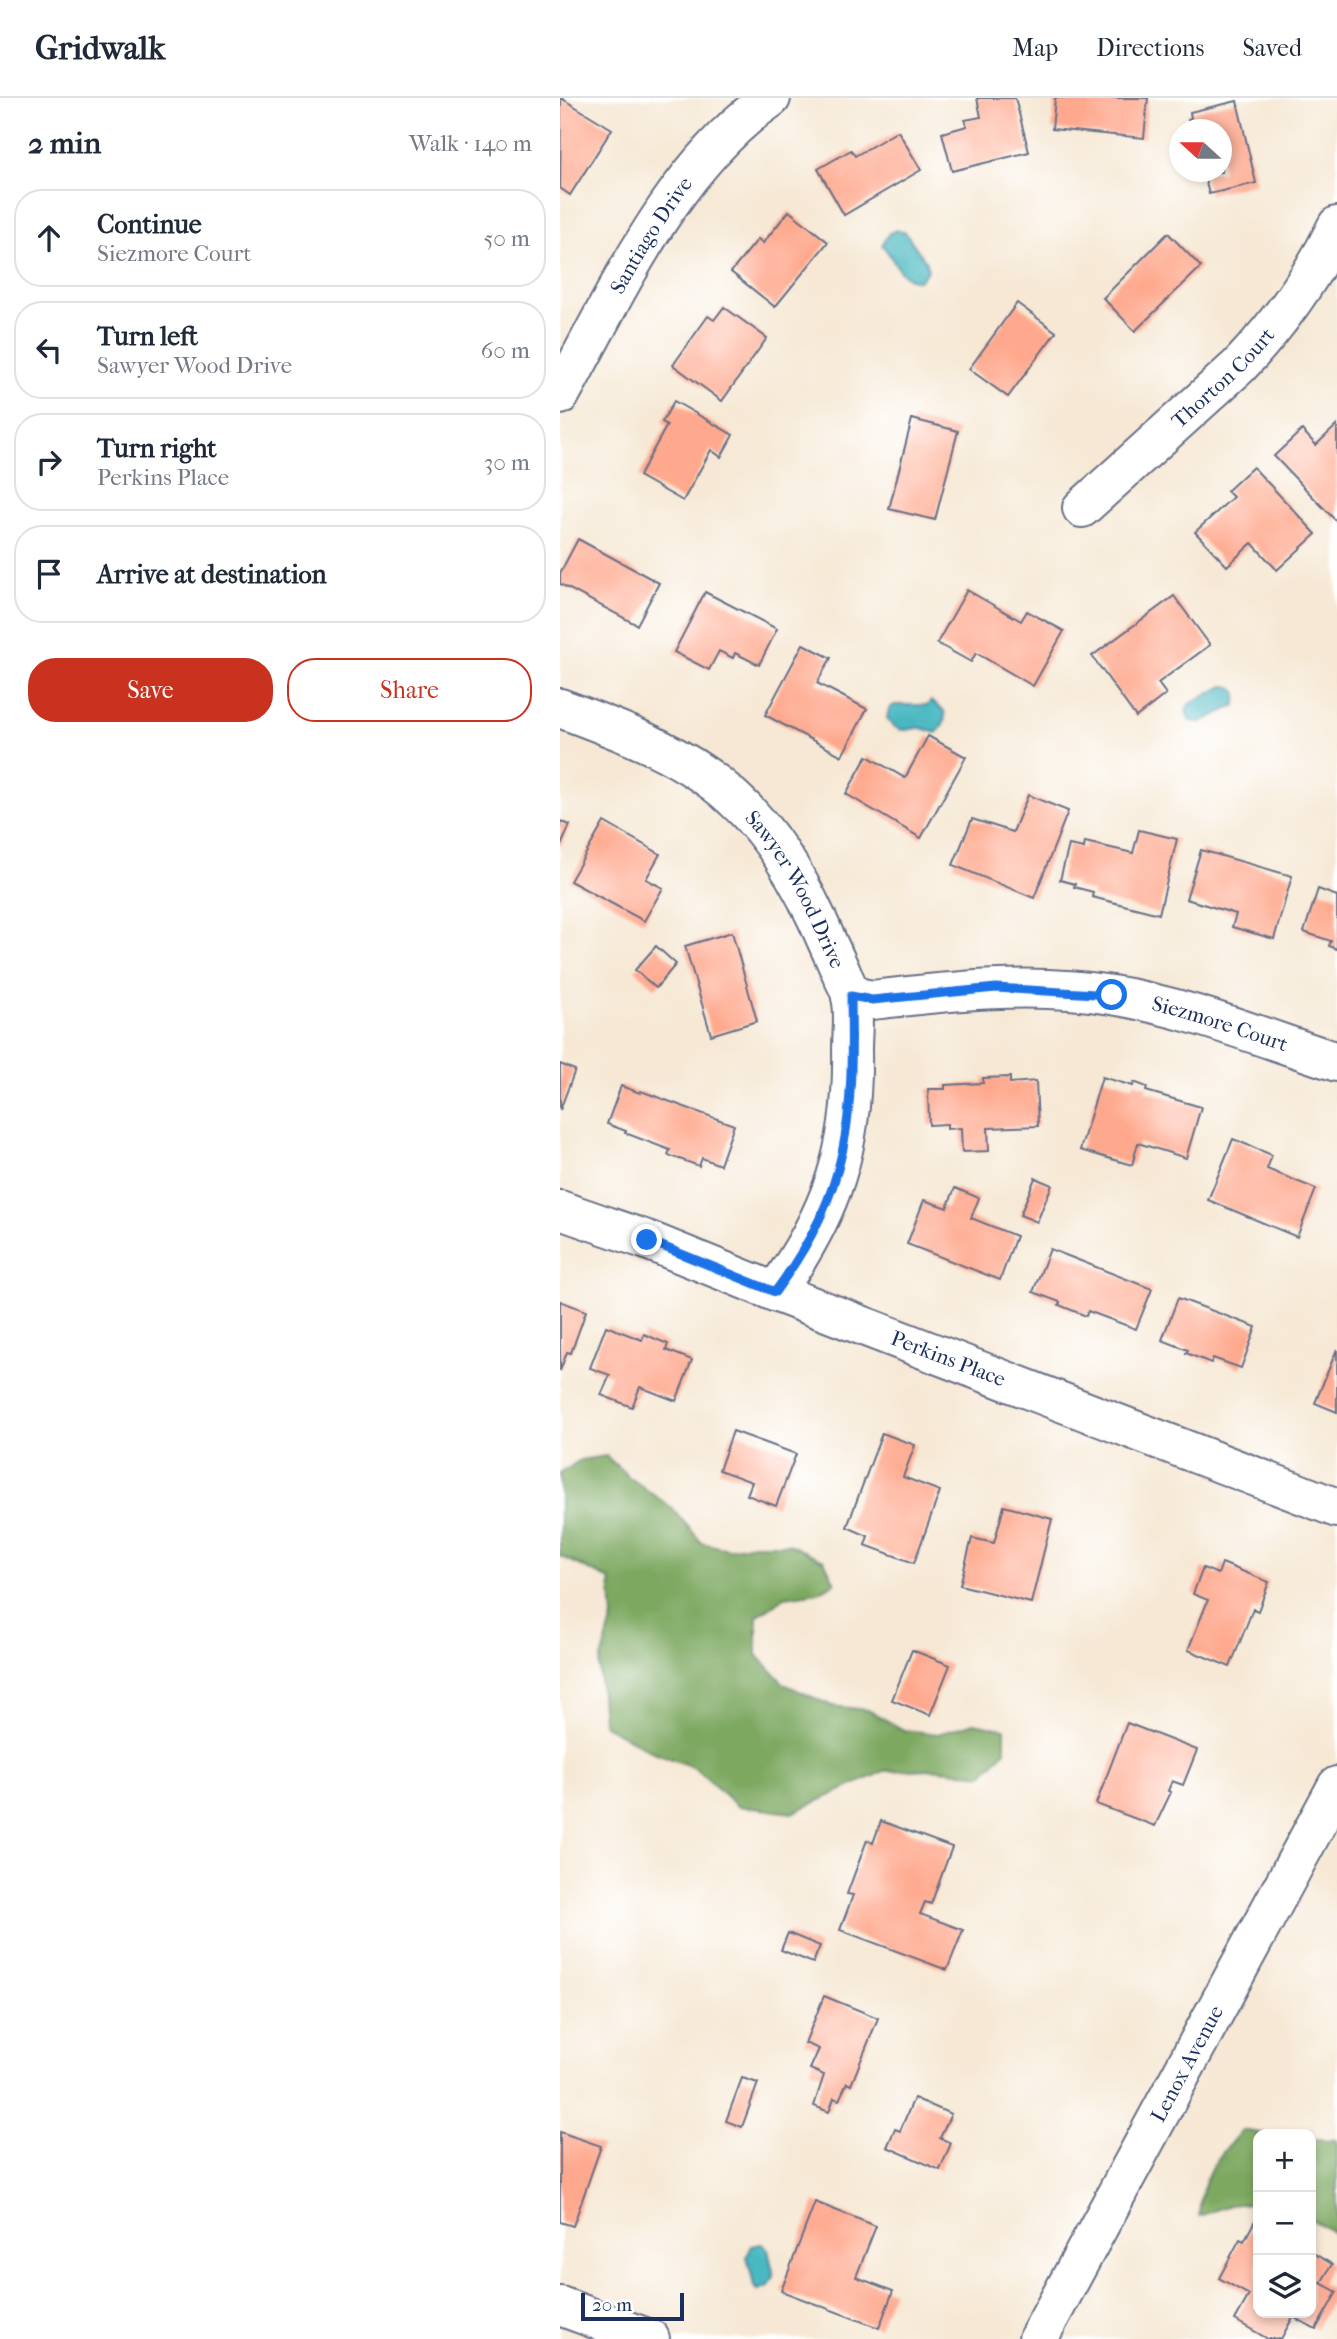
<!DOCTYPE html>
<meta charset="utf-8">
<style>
body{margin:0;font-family:"IM FELL French Canon",serif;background:#f2f2f3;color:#1f2937}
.controls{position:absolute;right:21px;bottom:21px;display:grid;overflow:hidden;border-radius:14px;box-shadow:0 4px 10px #0003}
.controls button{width:63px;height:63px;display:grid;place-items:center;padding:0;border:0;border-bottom:2px solid #e0e1e3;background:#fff;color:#1f2937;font:35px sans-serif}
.compass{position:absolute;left:609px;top:21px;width:63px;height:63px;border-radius:50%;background:#fff;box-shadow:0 4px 10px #0003;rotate:291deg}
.scale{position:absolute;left:21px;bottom:18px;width:103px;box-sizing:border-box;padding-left:7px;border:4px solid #1b2f5e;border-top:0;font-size:19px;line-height:24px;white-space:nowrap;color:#1b2f5e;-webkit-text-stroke:5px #fff;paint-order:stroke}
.stop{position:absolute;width:21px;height:21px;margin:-16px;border:5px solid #1a73e8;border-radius:50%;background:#fff}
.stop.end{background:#1a73e8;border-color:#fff;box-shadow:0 2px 7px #0008}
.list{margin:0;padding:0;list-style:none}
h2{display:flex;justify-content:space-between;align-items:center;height:91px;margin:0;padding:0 28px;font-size:30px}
h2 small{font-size:23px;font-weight:400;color:#747a83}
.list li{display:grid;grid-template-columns:46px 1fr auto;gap:21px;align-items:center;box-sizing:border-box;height:98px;margin:0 14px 14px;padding:0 14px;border:2px solid #e0e1e3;border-radius:28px}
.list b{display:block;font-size:26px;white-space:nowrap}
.list p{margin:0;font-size:23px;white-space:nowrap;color:#747a83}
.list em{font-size:23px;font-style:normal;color:#747a83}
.actions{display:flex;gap:14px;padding:21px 28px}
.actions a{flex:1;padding:16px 0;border:2px solid #c8321e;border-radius:28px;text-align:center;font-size:24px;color:#c8321e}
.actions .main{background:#c8321e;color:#fff}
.icon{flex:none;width:38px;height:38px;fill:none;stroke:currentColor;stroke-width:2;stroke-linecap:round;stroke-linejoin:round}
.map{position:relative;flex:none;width:777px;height:2241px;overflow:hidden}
header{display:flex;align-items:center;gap:42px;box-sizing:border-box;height:98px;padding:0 35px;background:#fff;border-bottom:2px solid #e0e1e3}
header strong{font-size:33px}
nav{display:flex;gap:38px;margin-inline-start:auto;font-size:24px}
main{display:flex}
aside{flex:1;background:#fff}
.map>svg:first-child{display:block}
.forest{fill:#7da860;stroke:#4c6c5f;stroke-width:2}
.water{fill:#49b8c1;stroke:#327490;stroke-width:2}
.building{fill:#fea98e}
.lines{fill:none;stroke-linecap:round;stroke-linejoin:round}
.minor-casing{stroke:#687087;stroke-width:42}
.minor{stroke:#fff;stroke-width:38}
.route{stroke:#1a73e8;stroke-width:9}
.labels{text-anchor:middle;stroke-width:7;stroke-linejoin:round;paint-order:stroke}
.street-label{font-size:21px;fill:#1b2f5e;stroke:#fff}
</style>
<header>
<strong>Gridwalk</strong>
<nav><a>Map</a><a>Directions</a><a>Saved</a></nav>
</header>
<main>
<aside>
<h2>2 min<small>Walk · 140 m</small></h2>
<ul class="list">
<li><svg class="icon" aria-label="ahead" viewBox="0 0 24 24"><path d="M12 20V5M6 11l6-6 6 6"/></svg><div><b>Continue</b><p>Siezmore Court</p></div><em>50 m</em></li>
<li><svg class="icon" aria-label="left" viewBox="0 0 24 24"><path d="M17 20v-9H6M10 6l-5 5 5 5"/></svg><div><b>Turn left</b><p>Sawyer Wood Drive</p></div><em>60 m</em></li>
<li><svg class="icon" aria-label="right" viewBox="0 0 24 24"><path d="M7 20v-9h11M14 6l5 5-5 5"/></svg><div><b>Turn right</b><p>Perkins Place</p></div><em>30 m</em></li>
<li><svg class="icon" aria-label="arrive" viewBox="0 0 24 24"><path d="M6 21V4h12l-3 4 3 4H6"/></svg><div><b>Arrive at destination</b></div></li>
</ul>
<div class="actions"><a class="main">Save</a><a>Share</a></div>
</aside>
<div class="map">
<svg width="777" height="2241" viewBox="0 0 777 2241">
<rect width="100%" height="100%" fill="#fff"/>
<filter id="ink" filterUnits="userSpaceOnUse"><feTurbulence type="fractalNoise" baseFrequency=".0143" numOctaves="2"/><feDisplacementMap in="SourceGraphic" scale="14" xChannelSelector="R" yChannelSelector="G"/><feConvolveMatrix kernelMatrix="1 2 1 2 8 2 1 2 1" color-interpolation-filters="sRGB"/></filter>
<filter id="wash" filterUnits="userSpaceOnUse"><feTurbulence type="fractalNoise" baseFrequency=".00686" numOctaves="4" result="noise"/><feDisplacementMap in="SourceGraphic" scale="28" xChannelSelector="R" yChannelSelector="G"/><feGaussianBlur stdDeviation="1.57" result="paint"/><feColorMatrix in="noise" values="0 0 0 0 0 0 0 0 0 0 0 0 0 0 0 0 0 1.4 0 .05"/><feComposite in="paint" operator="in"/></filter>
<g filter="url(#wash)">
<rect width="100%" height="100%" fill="#f6e8d4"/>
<g class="forest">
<path d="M46,1358l23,21 43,31 30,35 26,6 26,-5h34l36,16 11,23 -17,9 -33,5 -28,19v39l27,29 48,22 36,4 36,20 34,4 36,-11 31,6v22l-23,24 -50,-6 -48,2 -92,42 -55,-7 -42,-38 -46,-18 -46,-26 -4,-58 14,-49 -3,-37 -50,-24v-82l20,-14z"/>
<path d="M682,2032l24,4h-8v68l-28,3 -31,11c2,-41 17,-57 43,-86z"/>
<path d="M751,2041l26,1v95l-26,-16z"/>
</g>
<g class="water">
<path d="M337,132l8,2 21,30 2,8 -8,10c-20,3 -26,-23 -38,-35l7,-12z"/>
<path d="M664,588l7,1 6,6 -1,12 -35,17 -11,-1 -4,-10 3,-7z"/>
<path d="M371,603l13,10c2,9 0,16 -8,22 -4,-1 -7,-3 -11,-4 -15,-5 -23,11 -38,-11l2,-9 5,-4h33z"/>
<path d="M202,2146l6,5 6,27 -5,10 -11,4 -4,-4 -7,-30 5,-10z"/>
</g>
<g id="blocks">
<g class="building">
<path d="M1,0l51,31 -42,66 -10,-7z"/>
<path d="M417,0h38l14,54 -77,19 -10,-38 25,-7 -2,-6 16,-3z"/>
<path d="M495,0h93l-4,40 -92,-9z"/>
<path d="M677,3l19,82 -47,11 -6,-22h19v-42h-28l-6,-11 3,-1 -1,-6z"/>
<path d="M338,33l23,39 -77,45 -26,-46 33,-19 4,6z"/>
<path d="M229,113l39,31 -53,65 -44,-35 27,-33 5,4z"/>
<path d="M608,135l33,34 -66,64 -32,-33z"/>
<path d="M457,205l39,29 -48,65 -39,-28z"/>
<path d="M164,209l43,31 -45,63 -49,-36 35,-49 6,4z"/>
<path d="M114,303l59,34 -12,22 -10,-7 -28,51 -44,-25 28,-51 -5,-3z"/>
<path d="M352,321l46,12 -23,89 -46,-11z"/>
<path d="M777,327v97l-63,-66 28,-26 14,15z"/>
<path d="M693,369l63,67 -39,36 -25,-27 -25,23 -32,-34 38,-35 -6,-6z"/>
<path d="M18,441l81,44 -22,42 -77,-41v-11z"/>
<path d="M407,492l54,31 6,-10 37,20 -31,55 -57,-33 -5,9 -34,-19z"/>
<path d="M145,494l72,37 -18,36 -24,-12 -2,5 -14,-7 -10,19 -35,-18z"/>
<path d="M614,498l36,49 -52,38 8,11 -30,23 -44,-61z"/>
<path d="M243,546l28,14 -14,25 50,26 -25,47 -77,-41z"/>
<path d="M368,638l38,21 -45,81 -75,-44 21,-38 38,22z"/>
<path d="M468,697l40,16 -34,87 -81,-33 19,-46 41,13z"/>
<path d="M0,723l10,4 -10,23z"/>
<path d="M44,724l56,32 -14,25 17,9 -19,33 -74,-40z"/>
<path d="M579,732l38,9 -18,75 -67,-17 1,-5 -19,-5 1,-3 -15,-4 9,-35 15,3 1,-6 48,11z"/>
<path d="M641,752l91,26 -18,63 -42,-12 4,-13 -50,-15z"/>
<path d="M758,791l19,7v53l-8,-3 2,-5 -27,-9z"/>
<path d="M172,834l25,89 -46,14 -26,-89z"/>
<path d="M96,848l20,18 -20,24 -21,-18z"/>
<path d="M0,966l15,6 -15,40z"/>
<path d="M450,979v6l26,-2 2,45 -50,2 1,23 -27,1 -1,-24 -14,1v-5l-18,1 -1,-36h17v-4l38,-2v-5z"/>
<path d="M542,979l31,9 1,-4 13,5 -1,4 55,16 -15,51 -48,-15 -6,22 -52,-15z"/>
<path d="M61,988l19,7 1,-2 93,34 -14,40 -18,-7 -3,8 -31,-11 2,-5 -45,-17 1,-2 -19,-7z"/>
<path d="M673,1041l39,16 -5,14 49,20 -19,48 -89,-37z"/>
<path d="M475,1080l17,7 -15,37 -17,-7z"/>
<path d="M395,1090l24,10 -8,20 45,18 -16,44 -93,-36 17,-44 23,8z"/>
<path d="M490,1151l102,40 -16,40 -48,-18 -2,5 -27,-11 1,-3 -27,-10z"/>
<path d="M618,1200l78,29 -15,41 -28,-10 -2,5 -25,-10 2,-3 -26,-10z"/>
<path d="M0,1203l26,10 -15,42 -4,-1 -7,19z"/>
<path d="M46,1228l36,14 2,-6 24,10 -2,6 26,10 -16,41 -36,-14 -8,20 -31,-12 9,-20 -20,-7z"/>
<path d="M777,1251v63l-22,-9z"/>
<path d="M173,1333l63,23 -20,52 -29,-11 5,-13 -33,-12z"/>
<path d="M322,1335l33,12 -12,32 37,14 -26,72 -49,-18 3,-9 -21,-9z"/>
<path d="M444,1408l48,13 -21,84 -71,-18 12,-47 22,5z"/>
<path d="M662,1465l47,19 -11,29 -5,-2 -23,58 -42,-17 20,-50 -15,-6 10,-26 15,6z"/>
<path d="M352,1552l38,15 -20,50 -38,-15z"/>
<path d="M567,1625l70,27 -14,35 -11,-4 -4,10 3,1 -16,34 -59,-22z"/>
<path d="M321,1723l71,26 -21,57 -6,-2 -5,12 43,16 -16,40 -107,-40 13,-35 -6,-1 20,-54 6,3z"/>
<path d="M228,1835l32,13 -7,17 -32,-13z"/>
<path d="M264,1898l54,22 -27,67 -4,-2 -8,17 -5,-2 -5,14 -15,-6 10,-31 -14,-6 9,-20 -14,-6z"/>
<path d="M182,1980l16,5 -16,44 -16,-6z"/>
<path d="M354,2000l37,16 -11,24 11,5 -11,27 -53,-23 8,-18 5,2z"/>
<path d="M0,2034l41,14 -28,80 -13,-4z"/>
<path d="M255,2104l61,24 -20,51 37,14 -14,37 -98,-37z"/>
<path d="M698,2117v98h53v-61l21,12 -11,19 16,9 -21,37 -23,-12 -12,22h-13l-33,-19 14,-25 -30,-17 21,-39 4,2z"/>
</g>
</g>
</g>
<g filter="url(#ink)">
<use href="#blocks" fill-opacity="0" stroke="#687087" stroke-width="2"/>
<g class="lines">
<g class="minor-casing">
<g id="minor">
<path id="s1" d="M0,297c57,-102 112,-229 211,-297"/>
<path id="s2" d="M522,410l157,-142c40,-42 73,-88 98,-140"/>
<path id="s3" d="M0,610c61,23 124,45 173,90 37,33 63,76 84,121 8,18 16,36 24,53 3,8 9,17 10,25 4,16 1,36 1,53 2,97 -20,163 -77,242"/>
<path id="s4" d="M291,898l21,4c79,-9 160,-18 240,-5 76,12 151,43 225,67"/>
<path id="s5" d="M0,1112l87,30 128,52 562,216"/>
<path d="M0,2208l90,33"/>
<path id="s6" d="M478,2241l299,-553"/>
</g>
</g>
<use href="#minor" class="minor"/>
</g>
</g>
<g class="lines" filter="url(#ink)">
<path class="route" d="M87,1142l128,52c76,-104 78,-171 76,-296l21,4 124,-12 116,7"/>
</g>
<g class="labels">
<g class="street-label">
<text dy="7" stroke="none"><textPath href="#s1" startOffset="184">Santiago Drive</textPath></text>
<text dy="7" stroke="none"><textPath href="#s2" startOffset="192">Thorton Court</textPath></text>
<text dy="7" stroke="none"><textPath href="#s3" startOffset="308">Sawyer Wood Drive</textPath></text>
<text dy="7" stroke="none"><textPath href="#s4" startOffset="374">Siezmore Court</textPath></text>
<text dy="7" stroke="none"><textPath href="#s5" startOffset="416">Perkins Place</textPath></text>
<text dy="7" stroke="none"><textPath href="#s6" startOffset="313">Lenox Avenue</textPath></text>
</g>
</g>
</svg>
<div class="controls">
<button>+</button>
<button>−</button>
<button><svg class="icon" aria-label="layers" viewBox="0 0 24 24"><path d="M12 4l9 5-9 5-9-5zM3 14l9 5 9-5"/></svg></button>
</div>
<svg class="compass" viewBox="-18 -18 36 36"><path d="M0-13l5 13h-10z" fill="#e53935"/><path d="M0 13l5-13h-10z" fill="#747a83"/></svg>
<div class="scale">20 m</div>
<div class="stop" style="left:552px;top:897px"></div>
<div class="stop end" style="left:87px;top:1142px"></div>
</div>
</main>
